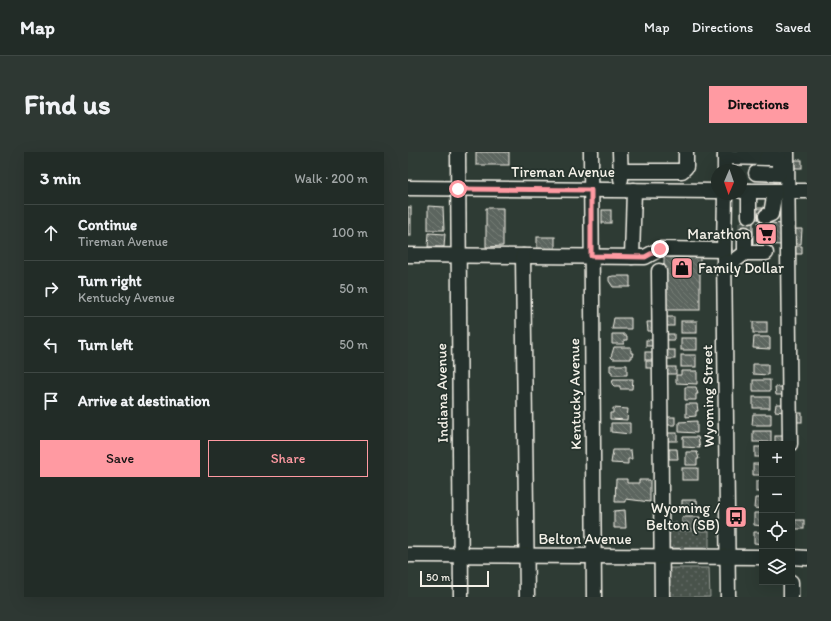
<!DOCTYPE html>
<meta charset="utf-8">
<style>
body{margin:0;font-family:Itim,sans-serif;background:#2e3833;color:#f1f3f6}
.controls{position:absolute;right:12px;bottom:12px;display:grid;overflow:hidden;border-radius:0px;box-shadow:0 4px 16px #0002}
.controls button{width:36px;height:36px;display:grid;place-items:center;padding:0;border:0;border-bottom:1px solid #3f4844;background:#222c27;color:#f1f3f6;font:20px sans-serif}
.compass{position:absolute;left:303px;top:12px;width:36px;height:36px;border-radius:50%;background:#222c27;box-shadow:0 4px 16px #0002;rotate:182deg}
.scale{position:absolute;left:12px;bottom:10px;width:69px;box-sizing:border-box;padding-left:4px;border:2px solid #f4f1e8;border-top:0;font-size:11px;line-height:14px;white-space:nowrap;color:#f4f1e8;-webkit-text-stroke:3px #26332d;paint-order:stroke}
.stop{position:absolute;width:12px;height:12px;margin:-9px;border:3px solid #ff9aa2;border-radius:50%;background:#fff}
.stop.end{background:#ff9aa2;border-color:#fff;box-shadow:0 1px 4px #0008}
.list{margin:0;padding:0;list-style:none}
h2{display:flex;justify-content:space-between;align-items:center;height:52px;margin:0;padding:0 16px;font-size:17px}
h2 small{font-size:13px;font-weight:400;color:#a2a7a7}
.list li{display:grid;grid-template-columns:26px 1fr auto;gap:12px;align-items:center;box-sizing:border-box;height:56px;padding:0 16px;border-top:1px solid #3f4844}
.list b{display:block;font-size:15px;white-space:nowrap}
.list p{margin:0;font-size:13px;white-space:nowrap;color:#a2a7a7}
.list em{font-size:13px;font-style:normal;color:#a2a7a7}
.actions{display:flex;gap:8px;padding:12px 16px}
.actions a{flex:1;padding:9px 0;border:1px solid #ff9aa2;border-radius:0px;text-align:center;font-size:14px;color:#ff9aa2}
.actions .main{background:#ff9aa2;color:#111}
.icon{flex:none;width:22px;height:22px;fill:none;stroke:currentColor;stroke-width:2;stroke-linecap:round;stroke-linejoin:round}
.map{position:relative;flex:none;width:399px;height:445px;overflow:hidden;border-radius:0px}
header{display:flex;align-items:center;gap:24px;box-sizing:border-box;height:56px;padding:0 20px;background:#222c27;border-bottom:1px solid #3f4844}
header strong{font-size:19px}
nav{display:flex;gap:22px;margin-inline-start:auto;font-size:14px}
.intro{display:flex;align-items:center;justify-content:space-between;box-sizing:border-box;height:96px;padding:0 24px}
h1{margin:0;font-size:28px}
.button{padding:10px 18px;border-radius:0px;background:#ff9aa2;color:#111;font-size:14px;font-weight:700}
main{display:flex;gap:24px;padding:0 24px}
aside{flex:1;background:#222c27;border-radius:0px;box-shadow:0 4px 16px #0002}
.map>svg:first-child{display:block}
.grass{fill:url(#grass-dots);stroke:#9ea29a}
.building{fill:url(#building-back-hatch);stroke:#f4f1e8}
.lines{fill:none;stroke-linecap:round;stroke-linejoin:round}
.minor-tunnel{stroke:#4c564f;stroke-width:14;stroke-dasharray:14 7;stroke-linecap:butt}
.minor-casing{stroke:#f4f1e8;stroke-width:17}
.minor{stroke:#26332d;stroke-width:14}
.route{stroke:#ff9aa2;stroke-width:5}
.labels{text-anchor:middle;stroke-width:3.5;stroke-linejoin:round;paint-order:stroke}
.street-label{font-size:15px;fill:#f4f1e8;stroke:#26332d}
.poi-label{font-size:15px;fill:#f4f1e8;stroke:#26332d;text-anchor:end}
</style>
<header>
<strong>Map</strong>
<nav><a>Map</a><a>Directions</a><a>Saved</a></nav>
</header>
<div class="intro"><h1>Find us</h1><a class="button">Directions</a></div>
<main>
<aside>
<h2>3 min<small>Walk · 200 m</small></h2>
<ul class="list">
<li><svg class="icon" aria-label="ahead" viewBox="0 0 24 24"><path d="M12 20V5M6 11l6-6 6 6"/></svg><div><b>Continue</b><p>Tireman Avenue</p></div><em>100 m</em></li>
<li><svg class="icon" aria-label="right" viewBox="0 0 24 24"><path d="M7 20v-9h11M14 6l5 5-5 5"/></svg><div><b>Turn right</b><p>Kentucky Avenue</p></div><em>50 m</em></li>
<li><svg class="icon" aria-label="left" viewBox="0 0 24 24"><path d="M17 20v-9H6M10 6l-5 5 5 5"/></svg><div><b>Turn left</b></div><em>50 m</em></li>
<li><svg class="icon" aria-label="arrive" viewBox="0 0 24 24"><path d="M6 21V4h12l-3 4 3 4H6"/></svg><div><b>Arrive at destination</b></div></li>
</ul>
<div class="actions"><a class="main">Save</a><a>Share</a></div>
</aside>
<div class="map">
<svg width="399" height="445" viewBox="0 0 399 445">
<defs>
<pattern id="grass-dots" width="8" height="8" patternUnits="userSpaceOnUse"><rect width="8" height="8" fill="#48524c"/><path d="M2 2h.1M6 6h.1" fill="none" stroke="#636b66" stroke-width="1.8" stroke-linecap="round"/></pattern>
<pattern id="building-back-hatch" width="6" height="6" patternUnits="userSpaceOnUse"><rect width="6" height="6" fill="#5c655e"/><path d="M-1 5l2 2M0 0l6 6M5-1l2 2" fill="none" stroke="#747c75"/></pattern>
</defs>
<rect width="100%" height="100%" fill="#2e3b34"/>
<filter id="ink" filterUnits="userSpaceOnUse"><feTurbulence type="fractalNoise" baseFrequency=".025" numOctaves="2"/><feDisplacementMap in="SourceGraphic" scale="8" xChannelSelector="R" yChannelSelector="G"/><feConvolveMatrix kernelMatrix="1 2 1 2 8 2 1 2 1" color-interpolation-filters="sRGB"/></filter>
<g filter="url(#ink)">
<g class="grass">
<rect x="256" y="379" width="45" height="17"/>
<path d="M259,416h42l1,29h-43z"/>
</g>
<g class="building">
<rect x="68" y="0" width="33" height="13"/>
<rect x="384" y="8" width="10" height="8"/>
<path d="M20,54l15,1 1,23h-16z"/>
<rect x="0" y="55" width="3" height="29"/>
<path d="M78,56h17v38l-17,1z"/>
<rect x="347" y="56" width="11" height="11"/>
<rect x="194" y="58" width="9" height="13"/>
<path d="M333,70h12v12h-11z"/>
<path d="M350,70l25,2 -1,21 -25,-1z"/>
<path d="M384,77h10l-1,15h-9z"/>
<path d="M21,81l16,1 -1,13h-16z"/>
<rect x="129" y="85" width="18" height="12"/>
<path d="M386,94h8v8h-9z"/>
<rect x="256" y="105" width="36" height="53"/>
<path d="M205,124h17v11h-17l-4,-6v-4z"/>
<rect x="256" y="165" width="10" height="9"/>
<path d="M206,166h17v11h-19z"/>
<rect x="273" y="169" width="16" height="12"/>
<path d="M239,170h9v9h-8z"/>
<rect x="345" y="170" width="14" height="11"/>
<path d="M204,182h12v2h3v4h-3v4h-12z"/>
<rect x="258" y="182" width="8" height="6"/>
<path d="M346,185h16v12l-17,-1z"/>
<rect x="273" y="186" width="16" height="12"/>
<rect x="238" y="188" width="9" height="6"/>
<path d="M206,195h17v6h3l-1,4h-2v2h-18l-2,-2z"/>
<rect x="256" y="198" width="11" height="9"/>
<rect x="237" y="200" width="10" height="8"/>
<rect x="273" y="203" width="15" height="12"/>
<rect x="238" y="209" width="9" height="7"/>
<path d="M345,212h15v11l-15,-1z"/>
<path d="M202,213h17v10h-15v-3l-2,-1z"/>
<rect x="256" y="215" width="12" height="7"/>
<path d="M273,219h16v13l-21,-1v-8h5z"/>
<path d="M205,227h20l-1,10h-12v-3h-6l-2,-2z"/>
<rect x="345" y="228" width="17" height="11"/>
<path d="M277,235h11l2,7h-2v6h-11z"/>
<path d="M367,235h9v8h-8z"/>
<rect x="345" y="245" width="17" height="11"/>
<path d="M278,252h11l1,7h-2v5l-10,1z"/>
<path d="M368,252h9l-1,8 -9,-1z"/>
<path d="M205,256l15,1 -1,11 -17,-1v-6h3z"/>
<rect x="385" y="261" width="9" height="9"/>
<path d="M345,262h18v11h-19z"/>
<rect x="258" y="265" width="9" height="8"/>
<path d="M289,269v12l-18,-1v-10z"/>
<path d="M203,271h19v11l-19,-2z"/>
<rect x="345" y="279" width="18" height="11"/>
<rect x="260" y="281" width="9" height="8"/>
<rect x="367" y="284" width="11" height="8"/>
<path d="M275,285h15l2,11 -17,-1z"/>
<rect x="347" y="295" width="7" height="10"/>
<path d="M261,297h8l1,10h-9z"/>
<path d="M205,298h18l1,9h-4v5l-17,-1z"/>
<path d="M278,300h11l2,7h-2v6h-11z"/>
<rect x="345" y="312" width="9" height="11"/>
<rect x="274" y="316" width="16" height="12"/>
<path d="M208,327h11v4h12v-3h11v22l-24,-3v3h-11z"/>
<rect x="348" y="329" width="6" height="11"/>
<path d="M347,346h7v11l-8,-1z"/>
<path d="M274,348h15l1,12h-16z"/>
<path d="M217,358l1,18h-12v-17z"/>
<path d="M346,361h8v13l-8,-1z"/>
<path d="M274,365h18l-2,12h-10v-6h-6z"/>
<rect x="387" y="368" width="9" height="9"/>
<rect x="259" y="371" width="9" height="7"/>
<path d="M346,380h8v12l-8,-1z"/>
</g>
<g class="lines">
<path class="minor-tunnel" d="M337,70v12"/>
<g class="minor-casing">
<g id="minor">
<path d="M50,0l3,445"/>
<path d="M183,0l3,445"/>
<path d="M212,0l1,27"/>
<path d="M317,0v18"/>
<path d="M379,0l3,292"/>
<path d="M317,5l41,1v-6"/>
<path d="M213,19h61l4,-4v-15"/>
<path d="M348,21l23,1v-16h-13"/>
<path d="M0,36l309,3"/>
<path d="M333,39h66"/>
<path d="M317,42l-1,56 4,347"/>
<path d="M341,64v-25"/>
<path d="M358,64l5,-2 4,-23"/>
<path d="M337,101v-19"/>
<path d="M0,103l237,2 15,-8 64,1"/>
<path d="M115,104l4,341"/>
<path d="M224,105l2,-67"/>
<path d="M316,111l9,-1 12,-9h21"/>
<path d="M251,119l3,326"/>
<path d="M0,403l354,2"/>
<path d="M384,405l15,1"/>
<path d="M383,430v15"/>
</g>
</g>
<use href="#minor" class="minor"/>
</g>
</g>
<g class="lines" filter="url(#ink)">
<path class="route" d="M50,37l133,1v66l54,1 15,-8"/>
</g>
<defs>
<g id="supermarket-square" transform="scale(1.15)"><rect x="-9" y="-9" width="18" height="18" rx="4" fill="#ff9aa2" stroke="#26332d"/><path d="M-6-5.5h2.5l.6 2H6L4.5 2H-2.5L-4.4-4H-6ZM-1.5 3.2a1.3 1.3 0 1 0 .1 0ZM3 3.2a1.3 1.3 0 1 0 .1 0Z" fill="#111"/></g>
<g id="shop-square" transform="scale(1.15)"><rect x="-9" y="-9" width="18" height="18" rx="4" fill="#ff9aa2" stroke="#26332d"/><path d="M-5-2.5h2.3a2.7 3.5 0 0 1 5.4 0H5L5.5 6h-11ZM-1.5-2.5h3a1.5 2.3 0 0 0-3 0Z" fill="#111"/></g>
<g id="bus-square" transform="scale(1.15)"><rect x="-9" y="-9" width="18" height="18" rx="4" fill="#ff9aa2" stroke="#26332d"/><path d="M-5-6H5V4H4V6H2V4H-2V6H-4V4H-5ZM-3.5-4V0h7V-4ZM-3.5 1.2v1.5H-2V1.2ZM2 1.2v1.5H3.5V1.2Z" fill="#111"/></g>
</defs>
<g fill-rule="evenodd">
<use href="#supermarket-square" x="358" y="82"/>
<use href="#shop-square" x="274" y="116"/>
<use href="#bus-square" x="328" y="365"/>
</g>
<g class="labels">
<g class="street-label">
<text x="155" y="25">Tireman Avenue</text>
<text transform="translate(34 241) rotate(-91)" y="5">Indiana Avenue</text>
<text transform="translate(167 242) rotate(-91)" y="5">Kentucky Avenue</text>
<text transform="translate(300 244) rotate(-91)" y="5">Wyoming Street</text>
<text x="177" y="392">Belton Avenue</text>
</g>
<g class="poi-label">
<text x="342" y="87">Marathon</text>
<text x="290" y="121" text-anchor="start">Family Dollar</text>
<text x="312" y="361">Wyoming /<tspan x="312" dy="17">Belton (SB)</tspan></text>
</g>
</g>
</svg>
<div class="controls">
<button>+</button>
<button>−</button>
<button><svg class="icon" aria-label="locate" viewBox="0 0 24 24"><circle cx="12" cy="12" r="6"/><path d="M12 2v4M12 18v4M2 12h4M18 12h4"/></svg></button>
<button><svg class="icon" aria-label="layers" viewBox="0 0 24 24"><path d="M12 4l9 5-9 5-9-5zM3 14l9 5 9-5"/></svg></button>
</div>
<svg class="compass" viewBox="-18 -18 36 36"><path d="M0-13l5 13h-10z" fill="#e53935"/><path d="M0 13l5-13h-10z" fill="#a2a7a7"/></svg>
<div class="scale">50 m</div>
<div class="stop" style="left:50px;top:37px"></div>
<div class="stop end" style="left:252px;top:97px"></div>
</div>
</main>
